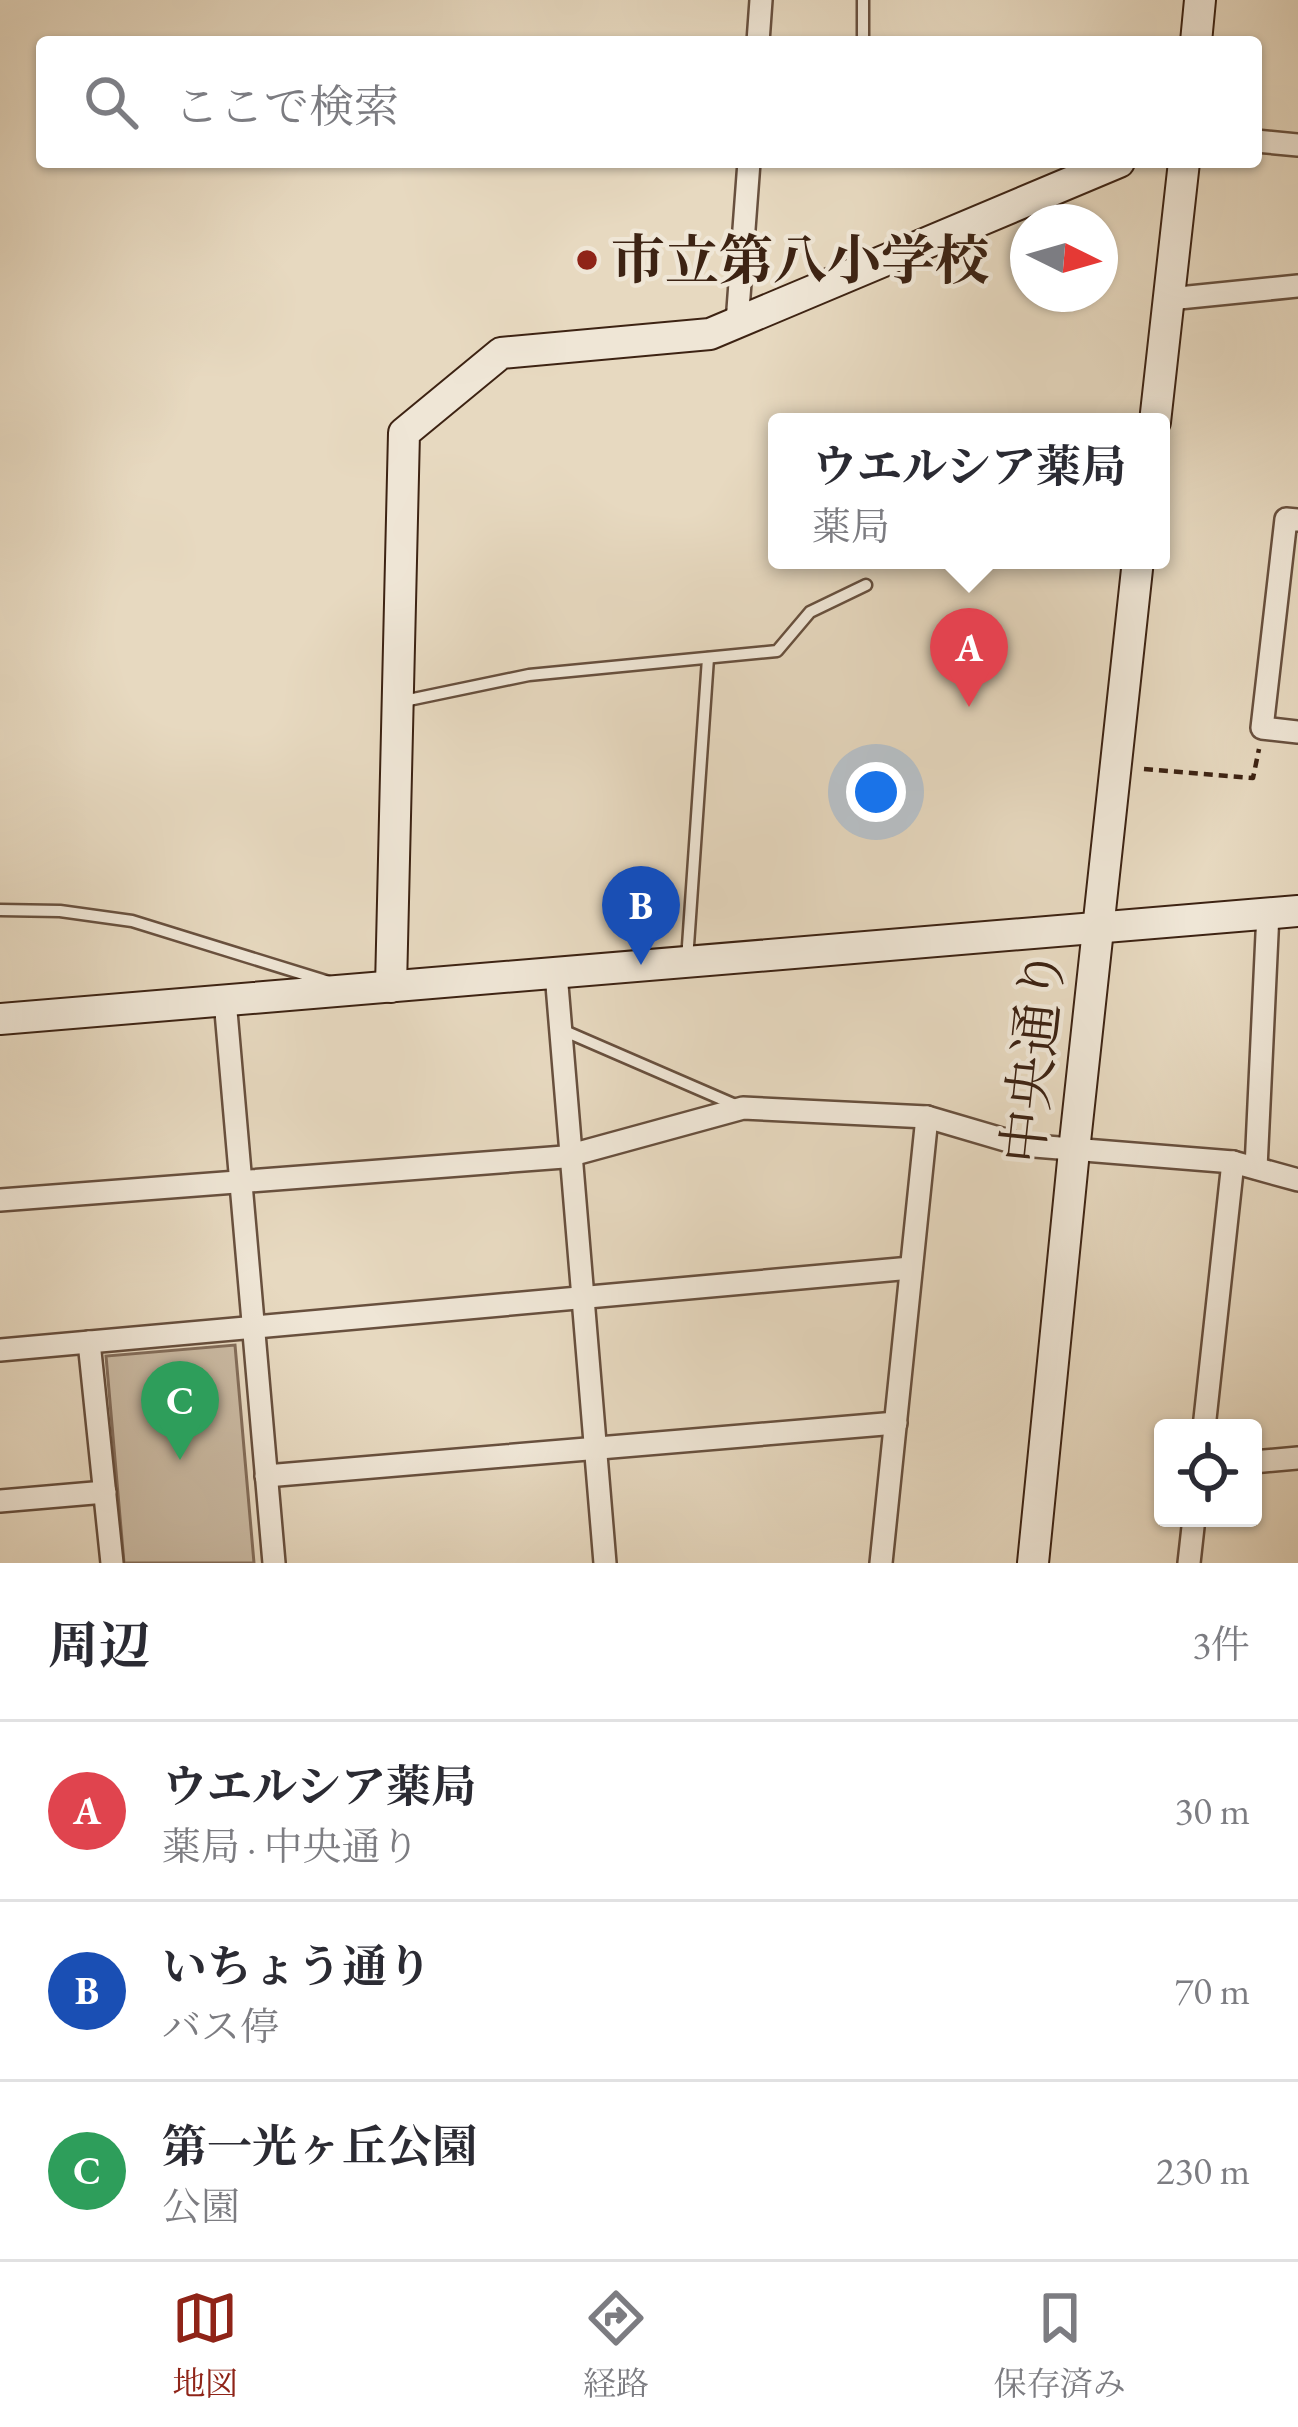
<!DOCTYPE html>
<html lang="ja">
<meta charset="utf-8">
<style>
body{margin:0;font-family:"EB Garamond","Noto Serif JP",serif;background:#f2f2f3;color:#2b2b33}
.controls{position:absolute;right:36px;bottom:36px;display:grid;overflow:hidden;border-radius:12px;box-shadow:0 3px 9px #0004}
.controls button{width:108px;height:108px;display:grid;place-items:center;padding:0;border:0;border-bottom:3px solid #e1e1e2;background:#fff;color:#2b2b33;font:60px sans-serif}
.compass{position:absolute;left:1010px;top:204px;width:108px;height:108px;border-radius:50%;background:#fff;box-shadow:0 3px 9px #0004;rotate:95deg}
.you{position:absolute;left:876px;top:792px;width:42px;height:42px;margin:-30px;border:9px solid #fff;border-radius:50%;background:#1a73e8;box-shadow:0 0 0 18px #1a73e833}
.badge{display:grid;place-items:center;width:78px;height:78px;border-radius:50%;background:#8f2418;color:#fff;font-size:39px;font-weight:700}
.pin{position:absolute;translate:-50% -99px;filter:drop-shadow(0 3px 6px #0008)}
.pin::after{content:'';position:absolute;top:63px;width:42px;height:36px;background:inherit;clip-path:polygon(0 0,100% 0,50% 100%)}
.popup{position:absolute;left:768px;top:413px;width:402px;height:156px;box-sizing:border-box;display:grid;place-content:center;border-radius:12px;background:#fff;filter:drop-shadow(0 3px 9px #0005);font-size:39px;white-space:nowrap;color:#7c7c81}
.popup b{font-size:45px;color:#2b2b33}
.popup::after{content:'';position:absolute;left:50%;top:100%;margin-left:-24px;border:24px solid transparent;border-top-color:#fff}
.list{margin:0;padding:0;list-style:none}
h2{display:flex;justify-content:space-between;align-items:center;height:156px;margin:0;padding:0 48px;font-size:51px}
h2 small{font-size:39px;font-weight:400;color:#7c7c81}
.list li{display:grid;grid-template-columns:78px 1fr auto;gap:36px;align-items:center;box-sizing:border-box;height:180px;padding:0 48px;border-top:3px solid #e1e1e2}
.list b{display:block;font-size:45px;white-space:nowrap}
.list p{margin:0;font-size:39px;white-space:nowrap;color:#7c7c81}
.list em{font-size:39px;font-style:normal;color:#7c7c81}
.icon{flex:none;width:66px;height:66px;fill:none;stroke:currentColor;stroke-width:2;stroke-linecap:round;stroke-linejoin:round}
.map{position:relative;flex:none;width:1298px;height:1563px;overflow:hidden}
.search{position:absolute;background:#fff;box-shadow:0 3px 9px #0004;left:36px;right:36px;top:36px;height:132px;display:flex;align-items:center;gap:30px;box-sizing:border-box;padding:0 42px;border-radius:12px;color:#7c7c81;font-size:45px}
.sheet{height:696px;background:#fff}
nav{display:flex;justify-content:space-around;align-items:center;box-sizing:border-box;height:168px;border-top:3px solid #e1e1e2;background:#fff;font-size:33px;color:#7c7c81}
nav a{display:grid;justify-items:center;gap:6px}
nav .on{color:#8f2418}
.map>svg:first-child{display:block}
.green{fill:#cabaa3;stroke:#846e5b;stroke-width:3}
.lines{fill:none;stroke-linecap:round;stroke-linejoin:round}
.lane-casing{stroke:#68503e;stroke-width:15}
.street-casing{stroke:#68503e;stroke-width:26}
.secondary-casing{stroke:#3d2313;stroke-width:34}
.path{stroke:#3d2313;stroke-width:4.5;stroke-dasharray:9 6;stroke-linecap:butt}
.lane{stroke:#efe6d6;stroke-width:10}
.street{stroke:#efe6d6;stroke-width:21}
.secondary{stroke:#efe6d6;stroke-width:30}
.poi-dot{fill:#8f2418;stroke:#efe6d6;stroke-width:4.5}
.labels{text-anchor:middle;stroke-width:9;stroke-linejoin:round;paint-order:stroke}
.poi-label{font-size:54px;font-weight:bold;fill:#3d2313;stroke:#efe6d6;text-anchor:start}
.street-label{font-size:54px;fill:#3d2313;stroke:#efe6d6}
</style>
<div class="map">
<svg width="1298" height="1563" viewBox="0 0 1298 1563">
<rect width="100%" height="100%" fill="#e7d9c0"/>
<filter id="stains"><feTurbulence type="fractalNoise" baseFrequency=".00167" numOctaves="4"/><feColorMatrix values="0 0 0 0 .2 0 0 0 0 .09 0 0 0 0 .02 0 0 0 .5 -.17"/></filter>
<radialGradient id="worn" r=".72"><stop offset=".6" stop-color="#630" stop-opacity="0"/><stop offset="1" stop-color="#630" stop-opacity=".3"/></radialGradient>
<path class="green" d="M235,1345l19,218h-130l-18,-207z"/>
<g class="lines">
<g class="lane-casing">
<g id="lane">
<path d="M863,0v39"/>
<path d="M399,702l130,-27 248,-24 33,-39 56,-27"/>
<path d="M0,910l60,1 72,10 197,61"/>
<path d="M687,960l21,-302"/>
<path d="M560,1029l180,78"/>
</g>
</g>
<g class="street-casing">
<g id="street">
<path d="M758,42l3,-42"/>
<path d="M1256,141l42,4"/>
<path d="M1169,299l129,-13"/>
<path d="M737,323l12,-161"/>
<path d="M1298,520l-12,-1 -24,209 36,4"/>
<path d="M556,973l49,590"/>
<path d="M225,1000l49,563"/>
<path d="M1256,1168l12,-255"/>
<path d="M0,1200l564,-43 179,-49 184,9 95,28 211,17 65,18"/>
<path d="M89,1342l23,221"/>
<path d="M0,1350l911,-82"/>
<path d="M1204,1428l29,-266"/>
<path d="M1253,1462l45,-4"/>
<path d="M266,1476l630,-53"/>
<path d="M0,1501l105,-9"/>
<path d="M881,1563l46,-446"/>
<path d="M1189,1563l5,-45"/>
</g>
</g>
<g class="secondary-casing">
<g id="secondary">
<path d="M1196,42l4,-42"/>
<path d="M1155,422l29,-260"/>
<path d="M391,987l13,-554 97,-80 209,-19 409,-172"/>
<path d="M0,1019l1298,-108"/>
<path d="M1033,1563l41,-412 64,-591"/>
</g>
</g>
<path class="path" d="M1144,769l109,9 6,-29"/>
<use href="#lane" class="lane"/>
<use href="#street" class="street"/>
<use href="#secondary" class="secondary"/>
</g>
<circle class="poi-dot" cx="587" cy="260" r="12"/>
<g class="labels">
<g class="poi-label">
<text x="611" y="279">市立第八小学校</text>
</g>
<g class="street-label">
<text transform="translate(1033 1056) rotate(-84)" y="19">中央通り</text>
</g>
</g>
<rect width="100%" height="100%" filter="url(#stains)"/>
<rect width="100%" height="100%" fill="url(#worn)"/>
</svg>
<div class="controls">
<button><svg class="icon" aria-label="locate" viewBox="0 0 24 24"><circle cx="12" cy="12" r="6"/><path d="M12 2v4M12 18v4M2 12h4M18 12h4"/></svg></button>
</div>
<svg class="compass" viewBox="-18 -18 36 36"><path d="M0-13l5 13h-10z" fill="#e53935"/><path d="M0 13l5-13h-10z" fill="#7c7c81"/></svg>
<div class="you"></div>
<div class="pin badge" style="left:969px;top:707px;background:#e0444e">A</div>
<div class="popup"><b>ウエルシア薬局</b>薬局</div>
<div class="pin badge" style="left:641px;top:965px;background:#1a4fb4">B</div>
<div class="pin badge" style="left:180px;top:1460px;background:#2e9e5b">C</div>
<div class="search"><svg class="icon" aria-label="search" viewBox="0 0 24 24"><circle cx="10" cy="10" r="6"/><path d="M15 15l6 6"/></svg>ここで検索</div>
</div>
<section class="sheet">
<h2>周辺<small>3件</small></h2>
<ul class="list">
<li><span class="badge" style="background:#e0444e">A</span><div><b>ウエルシア薬局</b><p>薬局 · 中央通り</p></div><em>30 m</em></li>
<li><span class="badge" style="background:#1a4fb4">B</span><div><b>いちょう通り</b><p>バス停</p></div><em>70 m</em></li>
<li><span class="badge" style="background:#2e9e5b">C</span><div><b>第一光ヶ丘公園</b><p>公園</p></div><em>230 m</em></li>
</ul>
</section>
<nav>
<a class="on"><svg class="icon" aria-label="map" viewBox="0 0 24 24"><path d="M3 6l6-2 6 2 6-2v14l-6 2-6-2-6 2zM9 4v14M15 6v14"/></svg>地図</a>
<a><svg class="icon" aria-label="directions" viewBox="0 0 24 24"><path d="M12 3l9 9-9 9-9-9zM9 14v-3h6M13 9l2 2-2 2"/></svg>経路</a>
<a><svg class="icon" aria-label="saved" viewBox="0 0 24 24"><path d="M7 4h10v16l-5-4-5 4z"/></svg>保存済み</a>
</nav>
